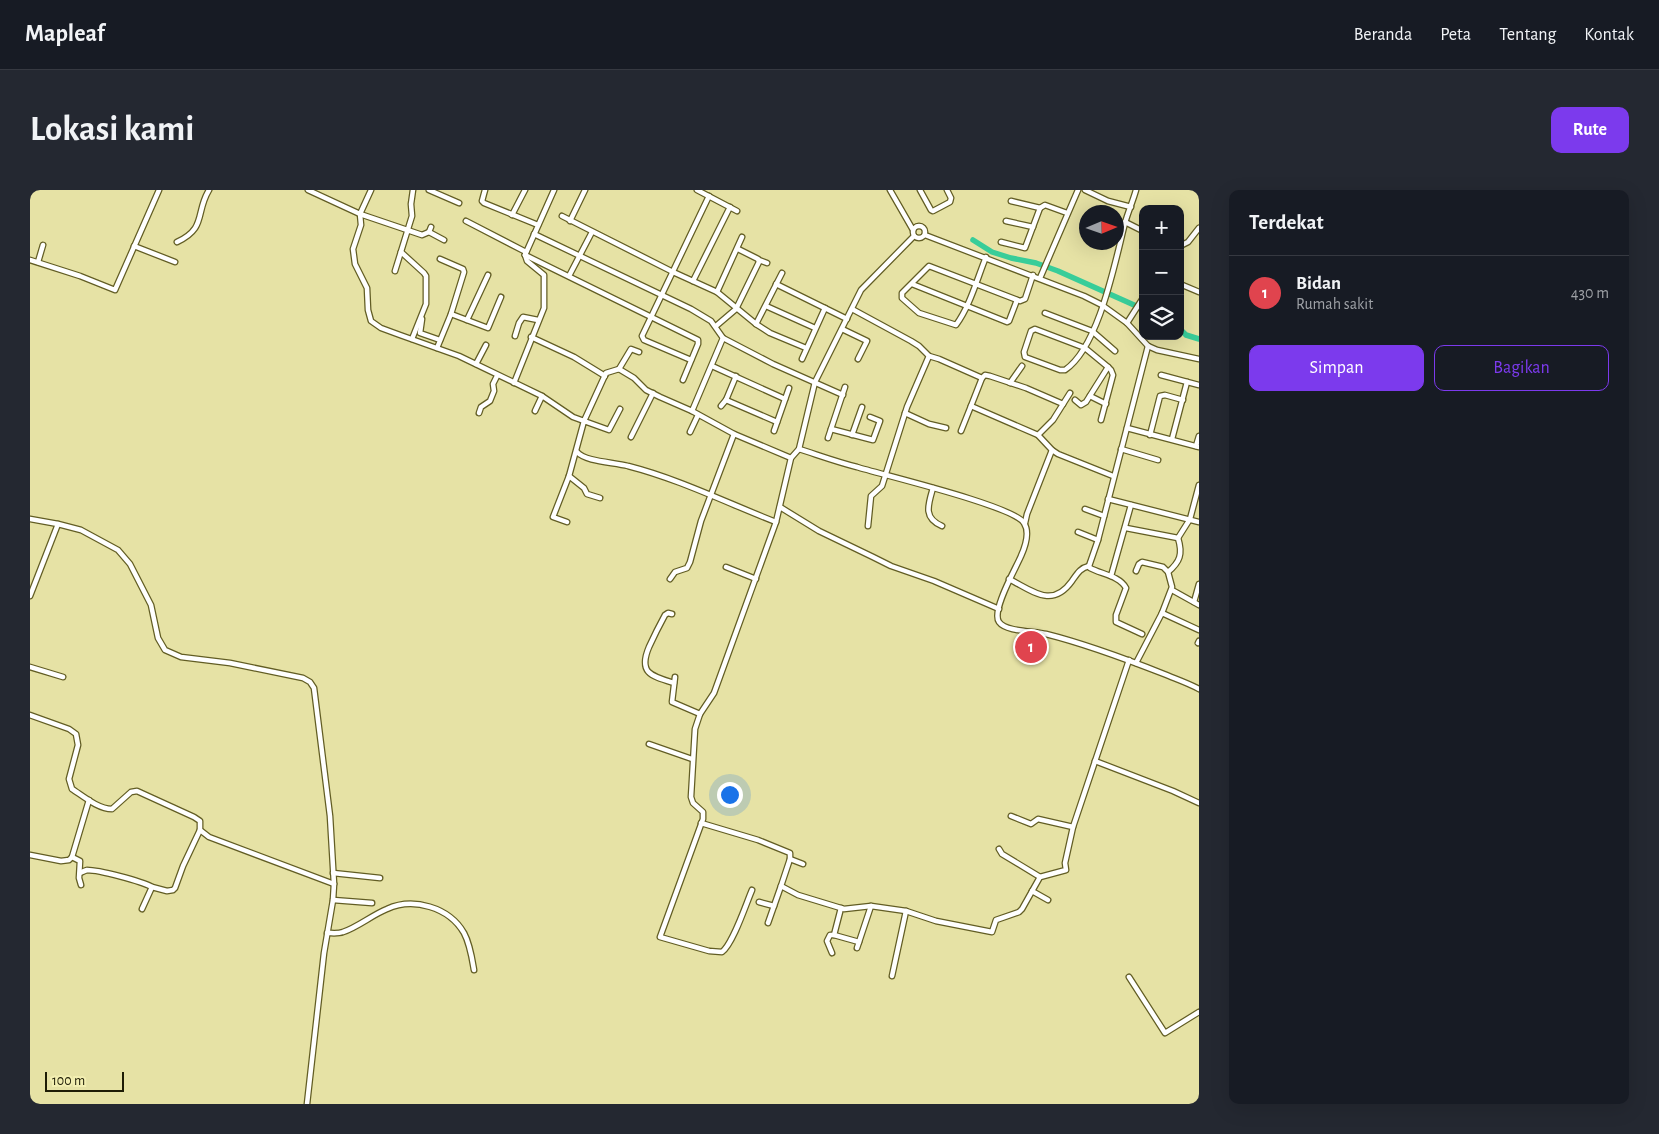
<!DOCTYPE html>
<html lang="id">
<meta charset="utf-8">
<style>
body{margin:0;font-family:"Alegreya Sans",sans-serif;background:#242831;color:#f1f3f6}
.controls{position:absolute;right:15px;top:15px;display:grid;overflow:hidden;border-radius:10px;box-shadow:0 5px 20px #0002}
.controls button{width:45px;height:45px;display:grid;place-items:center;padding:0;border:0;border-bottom:1px solid #363941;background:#171b24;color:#f1f3f6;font:25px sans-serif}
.compass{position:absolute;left:1049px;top:15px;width:45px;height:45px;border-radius:50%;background:#171b24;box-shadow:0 5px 20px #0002;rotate:88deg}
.scale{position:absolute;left:15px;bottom:12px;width:79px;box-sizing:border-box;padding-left:5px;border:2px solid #1e1c05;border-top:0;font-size:14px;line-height:18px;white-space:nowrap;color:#1e1c05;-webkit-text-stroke:4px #f3efb2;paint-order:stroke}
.you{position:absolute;left:699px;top:604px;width:18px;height:18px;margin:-12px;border:4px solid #fff;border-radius:50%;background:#1a73e8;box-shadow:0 0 0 8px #1a73e833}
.badge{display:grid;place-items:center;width:32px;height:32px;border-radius:50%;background:#7c3aed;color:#fff;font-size:16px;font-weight:700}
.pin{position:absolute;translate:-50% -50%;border:2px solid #fff;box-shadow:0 1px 5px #0006}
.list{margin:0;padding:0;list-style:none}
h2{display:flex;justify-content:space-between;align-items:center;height:65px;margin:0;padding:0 20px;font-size:21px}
h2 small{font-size:16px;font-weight:400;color:#9ea1a6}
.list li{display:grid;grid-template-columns:32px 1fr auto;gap:15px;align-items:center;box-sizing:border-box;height:75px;padding:0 20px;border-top:1px solid #363941}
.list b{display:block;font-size:19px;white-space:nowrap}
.list p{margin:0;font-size:16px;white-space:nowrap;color:#9ea1a6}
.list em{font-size:16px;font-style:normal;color:#9ea1a6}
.actions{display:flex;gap:10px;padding:15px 20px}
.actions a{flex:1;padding:11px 0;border:1px solid #7c3aed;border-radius:10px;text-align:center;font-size:18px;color:#7c3aed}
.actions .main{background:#7c3aed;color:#fff}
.icon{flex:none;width:28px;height:28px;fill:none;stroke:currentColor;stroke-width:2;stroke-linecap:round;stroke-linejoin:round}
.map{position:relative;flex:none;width:1169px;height:914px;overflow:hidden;border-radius:10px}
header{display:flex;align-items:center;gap:30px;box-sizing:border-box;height:70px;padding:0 25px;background:#171b24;border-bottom:1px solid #363941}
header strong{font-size:24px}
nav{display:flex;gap:28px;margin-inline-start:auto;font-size:18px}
.intro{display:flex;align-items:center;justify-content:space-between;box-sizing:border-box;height:120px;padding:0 30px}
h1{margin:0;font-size:35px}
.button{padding:12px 22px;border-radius:10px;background:#7c3aed;color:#fff;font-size:18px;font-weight:700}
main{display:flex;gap:30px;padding:0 30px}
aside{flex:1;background:#171b24;border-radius:10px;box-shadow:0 5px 20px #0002}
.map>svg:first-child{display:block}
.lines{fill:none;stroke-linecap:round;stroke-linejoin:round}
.canal{stroke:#38cd99;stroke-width:5.5}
.minor-casing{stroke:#625d24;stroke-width:7}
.minor{stroke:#fff;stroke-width:4.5}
</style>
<header>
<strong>Mapleaf</strong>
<nav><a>Beranda</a><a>Peta</a><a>Tentang</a><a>Kontak</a></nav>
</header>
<div class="intro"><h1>Lokasi kami</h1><a class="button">Rute</a></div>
<main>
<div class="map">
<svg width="1169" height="914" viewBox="0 0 1169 914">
<rect width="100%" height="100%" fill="#e6e2a5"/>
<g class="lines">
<g class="canal">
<path d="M943,50l19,12 19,6 25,5 22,8 85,38"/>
<path d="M1150,139l6,6 13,4"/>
</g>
<g class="minor-casing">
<g id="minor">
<path d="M278,0l52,24 62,21 7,-3 2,-5"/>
<path d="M341,0l-11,24 1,11 -8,24 2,15 12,24 1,22 3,11 10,7 19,7 59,21 83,40 31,21 11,4 22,-48 13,-4 15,9 12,12 14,7 32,14 42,23 57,24"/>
<path d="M399,0l30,13"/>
<path d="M455,0l-3,11 2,2 54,22"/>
<path d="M667,0l40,21"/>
<path d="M860,0l23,40"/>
<path d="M890,0l11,20 2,1 17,-9 1,-4 -4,-8"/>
<path d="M1055,0l23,11 23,6"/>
<path d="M981,11l29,7 5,-3 22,8"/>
<path d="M482,25l13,-25"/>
<path d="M532,26l111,56 44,20 39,32 26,-51"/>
<path d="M436,31l60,31"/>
<path d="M540,31l15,-31"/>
<path d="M976,31l27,6"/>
<path d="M1095,32l18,9"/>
<circle cx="889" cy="42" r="6"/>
<path d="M399,42l15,8"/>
<path d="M504,44l157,75 20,12 12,17 50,26 70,31"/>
<path d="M895,45l159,61 18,9 25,18 21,23 9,4 42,9"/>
<path d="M147,52c30,-14 18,-29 32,-52"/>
<path d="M971,52l24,6 15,-40"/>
<path d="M104,56l41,16"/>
<path d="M1150,56l8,-4 11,-14"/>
<path d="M371,62l23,21 2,3v28l-14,35"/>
<path d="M495,65l173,85v4l-15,36"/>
<path d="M495,65l29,-65"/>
<path d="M956,67c-9,22 -16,49 -30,68l-37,-12 -17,-15v-5l27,-27 91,35 5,-2 8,-24"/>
<path d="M0,70l50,16 35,14 44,-100"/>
<path d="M729,70l8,3"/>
<path d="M8,72l5,-17"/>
<path d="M365,81l17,-55 -1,-12 2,-14"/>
<path d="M539,86l23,-44"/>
<path d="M1010,88l38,-88"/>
<path d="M663,91l37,-74"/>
<path d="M746,94l71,35"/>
<path d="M882,94l95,38 2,-1 8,-21"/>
<path d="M1150,94l19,8"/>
<path d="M687,102l25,-55"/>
<path d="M736,116l49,22"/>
<path d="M822,119l59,32 8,5 10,10 10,3 43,19 3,-3 5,1 36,12 37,16"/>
<path d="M1015,123l47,18 23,20"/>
<path d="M421,124l37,14 13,-31"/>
<path d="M392,129l-2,14 20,7"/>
<path d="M437,130l21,-45"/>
<path d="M1097,133l16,-25"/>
<path d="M726,134l14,9 36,15"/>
<path d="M686,136l20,-17 23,-47 -1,-3 -20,-10"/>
<path d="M812,139l25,12 -9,18"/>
<path d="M485,146l4,-13 4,-6 15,3"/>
<path d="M501,147l43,20 31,19"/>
<path d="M407,158l14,-34 13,-42 -1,-3 -23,-10"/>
<path d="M772,169l23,-51"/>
<path d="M661,170l-47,-20 -2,-4 67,-140"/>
<path d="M446,174l10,-19"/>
<path d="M682,176l73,33"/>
<path d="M589,179l12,-20 8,3"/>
<path d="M1131,185l38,10"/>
<path d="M952,188l-11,28 67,29 14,15 6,4 55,22"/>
<path d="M484,193l30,-75v-33l-17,-14 -2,-6"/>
<path d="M980,193l12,-17"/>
<path d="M1060,206l16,8"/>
<path d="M696,210l51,22"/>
<path d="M1045,210l6,5 5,-3 22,-35"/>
<path d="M691,216l5,-6 10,-24"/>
<path d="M505,221l7,-15"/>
<path d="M662,221l31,-73"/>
<path d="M449,223l2,-6 9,-6 4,-10 -1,-7 4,-8"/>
<path d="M875,223l24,11 17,4"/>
<path d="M1071,230l12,-45 -2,-5 -3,-3 -23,-19 -50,-19 -4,2 -7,21 1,5 35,13h5c34,-23 50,-108 60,-147 3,-11 8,-22 11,-33"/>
<path d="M1097,238l72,19"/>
<path d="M801,239l42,11 7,-19 -10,-4"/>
<path d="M744,241l15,-43"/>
<path d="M931,241l10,-25"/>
<path d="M660,242l8,-17"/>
<path d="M822,245l10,-28"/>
<path d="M1008,245l15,-15 17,-27"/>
<path d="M1120,245l10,-39 5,-1 18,5"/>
<path d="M601,247l22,-44"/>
<path d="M798,248l17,-51"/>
<path d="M1142,249l15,-57"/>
<path d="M1166,256l3,-10"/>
<path d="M769,259c19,6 38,13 58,18 26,8 157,39 167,56 6,9 1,24 -3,33 -5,12 -30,55 -22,66 7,10 36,9 47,12 40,10 80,25 118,40 12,5 24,9 35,15"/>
<path d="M1091,259l37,11"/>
<path d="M547,262c9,10 37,10 51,14 51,13 99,37 148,56"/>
<path d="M539,286l15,12 3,6 13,4"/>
<path d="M903,298c-5,17 -10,30 9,38"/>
<path d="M1078,309l91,23"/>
<path d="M750,317l39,24 54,26 18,9 43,15 65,28"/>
<path d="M1055,319l19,7"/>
<path d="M0,329l28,5 23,6 37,20 12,14 21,41 7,33 7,12 16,7 49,6 73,15 7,4 4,6 16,128 4,68 -1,16 -9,53 -17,151"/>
<path d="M537,332l-14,-5 16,-41 15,-55 25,9 11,-21"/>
<path d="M995,333l2,-9 25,-64"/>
<path d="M838,336l3,-30 11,-10 25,-79 22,-51"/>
<path d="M1096,338l52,10 12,-19 9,-34"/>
<path d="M1048,342l20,8"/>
<path d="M696,377l30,12"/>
<path d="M1106,381l3,-7 3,-2 21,5 5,5 4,15 -10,26 -26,50"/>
<path d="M1138,382c12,-10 15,-18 10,-34"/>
<path d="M1081,386l20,-71"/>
<path d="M640,389l5,-7 12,-4 3,-6 11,-41 33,-87"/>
<path d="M979,389c24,12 43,30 63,2 5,-7 8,-13 17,-15"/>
<path d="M1142,400l27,15"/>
<path d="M0,406l28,-72"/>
<path d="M1164,412l5,-18"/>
<path d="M1132,423l37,17"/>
<path d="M642,424l-4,-1 -3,2c-6,11 -11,21 -16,32 -11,26 2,29 25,36"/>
<path d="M1112,444l-26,-12v-7l10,-27c-6,-12 -25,-14 -36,-20l-1,-2 9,-26 50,-194"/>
<path d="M1168,453l1,-2"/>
<path d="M0,477l33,10"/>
<path d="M645,487l-3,25 28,12"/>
<path d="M0,525l39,14 7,5 2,11 -9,34 3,10c11,7 26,20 40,20l19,-17 6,-1 57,26 6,4v9l9,7 125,47"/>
<path d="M619,554l43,15"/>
<path d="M1065,571l78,30 26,12"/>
<path d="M981,626l20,8 7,-5 35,8"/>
<path d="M671,633l57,17 32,13v6l-9,27 17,9 46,14 27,-3 35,5 30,10 56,11 4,-12 23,-8 3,-3 18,-32 26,-7 -1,-7 8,-36 56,-167"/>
<path d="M969,659l3,5 38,23"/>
<path d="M0,665l31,6 8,-1 3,-3 17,-57"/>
<path d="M42,667l8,4 -1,17 2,7"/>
<path d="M760,669l13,5"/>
<path d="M50,683c2,-1 4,-2 7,-3 12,0 54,11 65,17"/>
<path d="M303,683l47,5"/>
<path d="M722,700c-6,14 -19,54 -30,62l-13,-1 -49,-14 43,-118v-7l-10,-9 -2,-6 4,-68 5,-15 14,-21 62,-171 15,-64 8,-9 16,-67 46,-92 53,-54"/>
<path d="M1002,701l16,9"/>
<path d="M303,710l39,3"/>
<path d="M729,712l15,4"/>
<path d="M112,719l10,-22 15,4 6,-1 2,-2 8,-22 17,-36"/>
<path d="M738,733l13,-37"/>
<path d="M297,743c5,0 11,1 16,-1 15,-5 29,-17 44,-23 26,-12 62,-2 77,24 6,11 8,25 10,37"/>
<path d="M804,745l7,-27"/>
<path d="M827,758l14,-42"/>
<path d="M802,763l-5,-12 3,-6h4l25,7"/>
<path d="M862,786l14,-65"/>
<path d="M1099,787l36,56 34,-21"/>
</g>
</g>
<use href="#minor" class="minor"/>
</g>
</svg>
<div class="controls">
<button>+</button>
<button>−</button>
<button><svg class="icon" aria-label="layers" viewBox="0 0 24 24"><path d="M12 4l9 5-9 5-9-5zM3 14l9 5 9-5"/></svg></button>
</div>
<svg class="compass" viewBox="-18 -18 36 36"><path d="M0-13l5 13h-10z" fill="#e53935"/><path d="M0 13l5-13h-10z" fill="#9ea1a6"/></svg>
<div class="scale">100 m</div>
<div class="you"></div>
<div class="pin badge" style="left:1001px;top:457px;background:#e0444e">1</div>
</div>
<aside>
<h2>Terdekat<small></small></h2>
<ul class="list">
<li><span class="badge" style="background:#e0444e">1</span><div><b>Bidan</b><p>Rumah sakit</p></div><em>430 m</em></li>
</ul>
<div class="actions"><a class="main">Simpan</a><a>Bagikan</a></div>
</aside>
</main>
